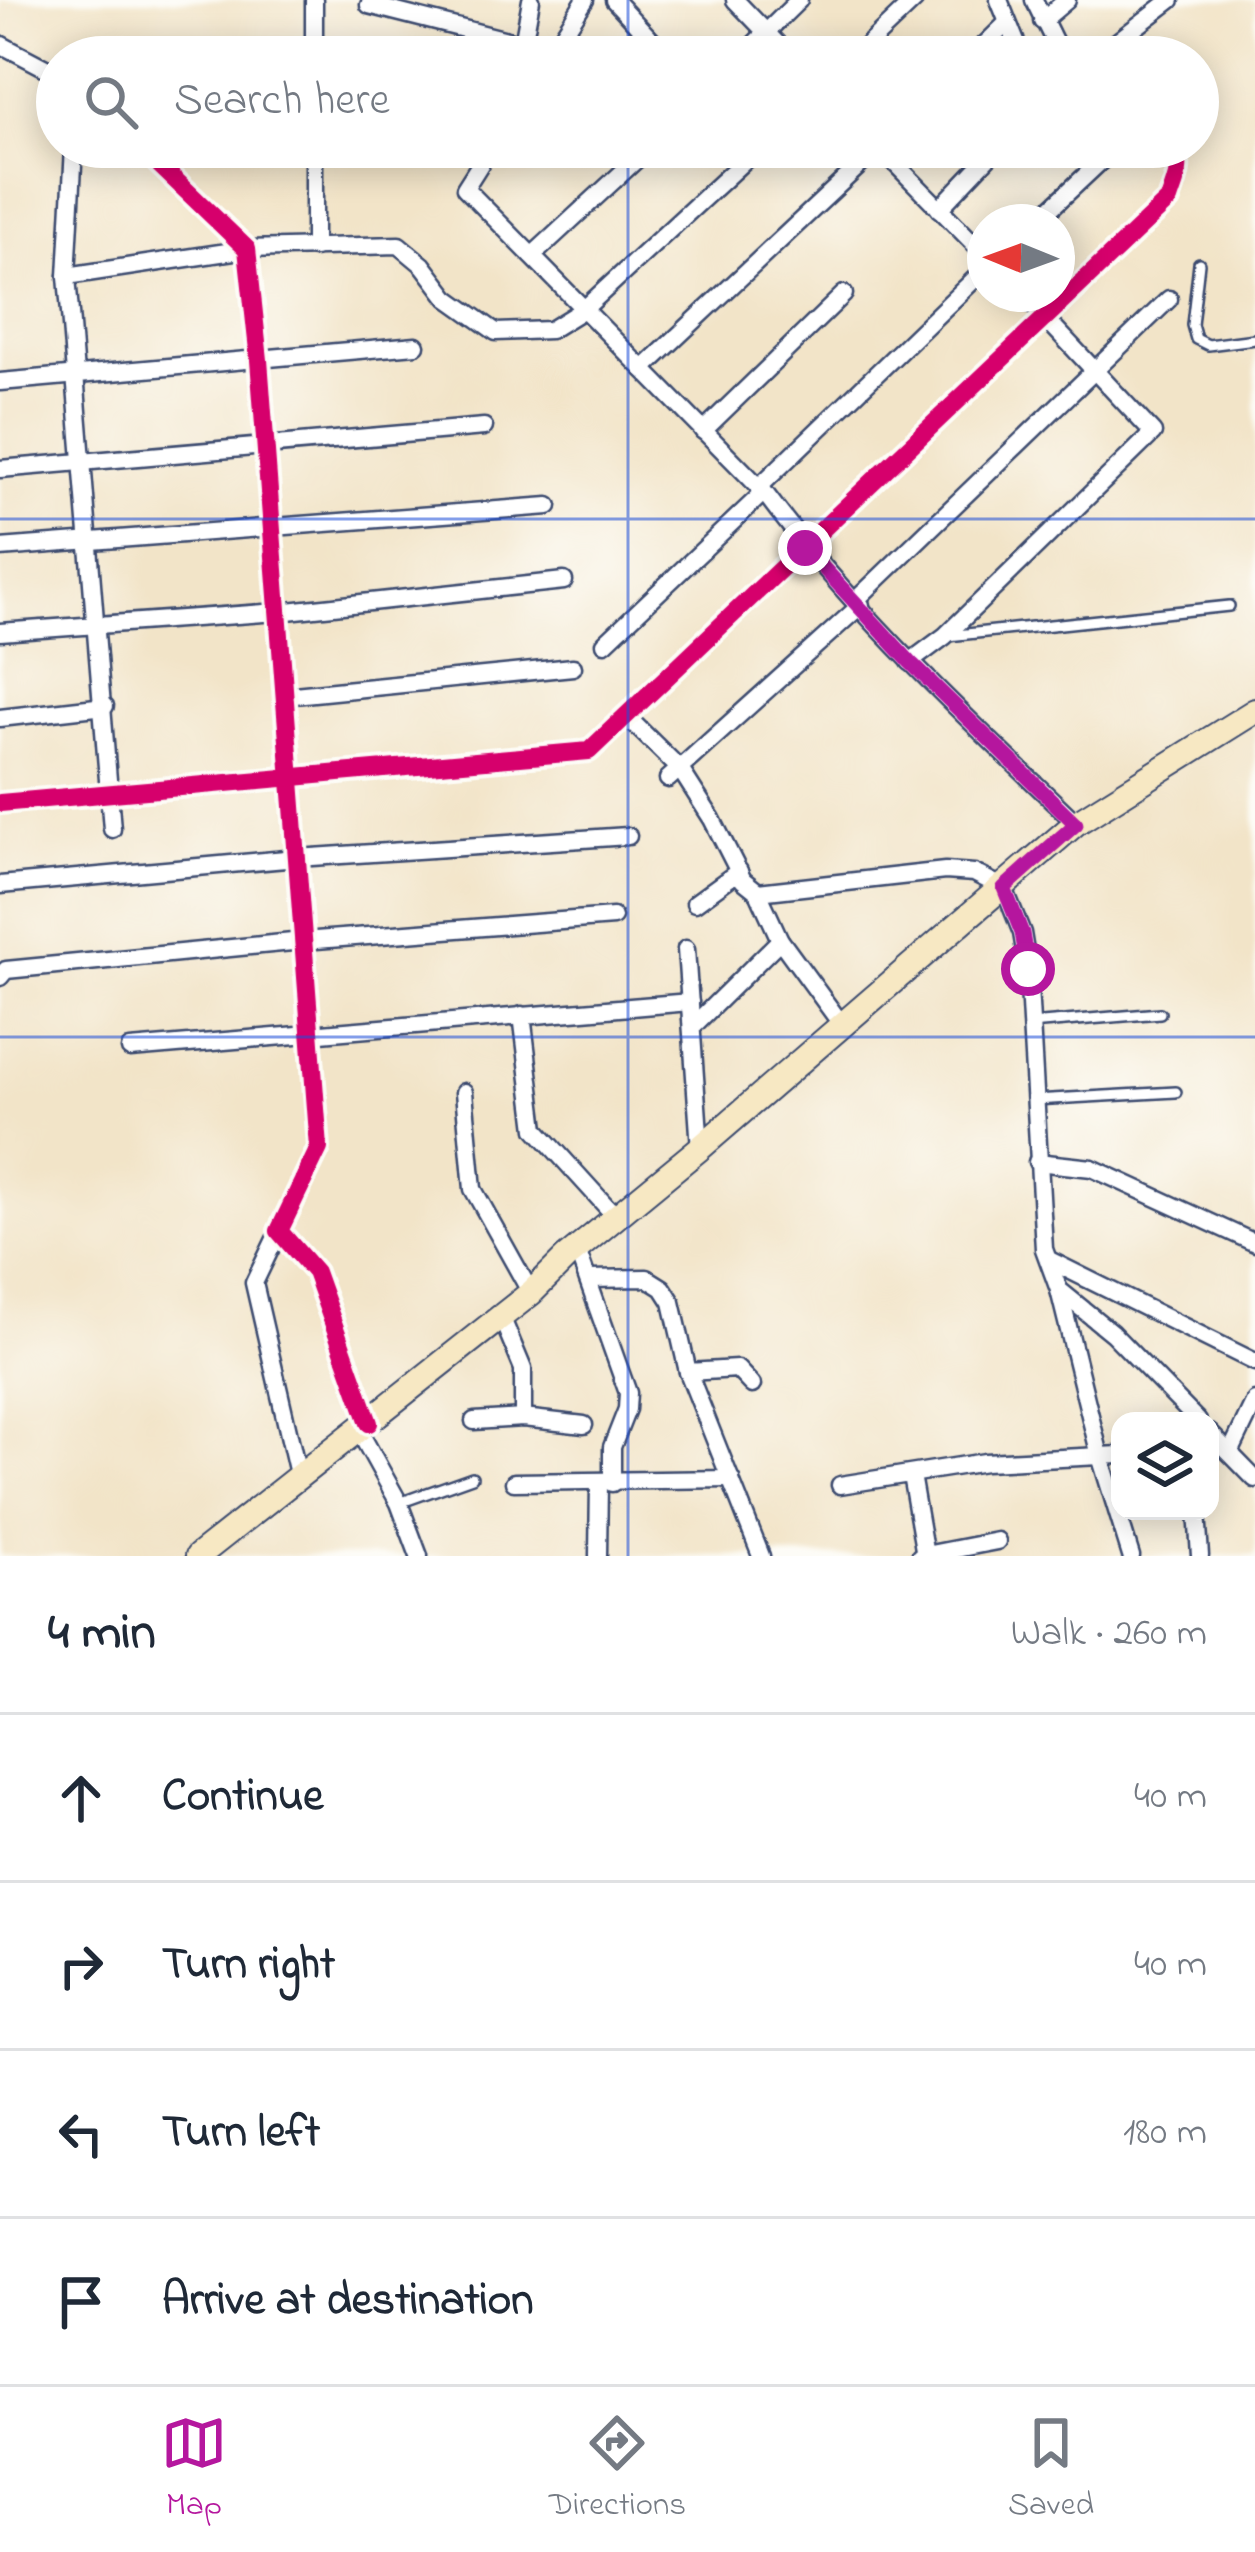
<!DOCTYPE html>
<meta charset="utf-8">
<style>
body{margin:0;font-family:"Indie Flower",sans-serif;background:#f6f6f7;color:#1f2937}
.controls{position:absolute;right:36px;bottom:36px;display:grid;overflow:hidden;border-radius:24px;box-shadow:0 6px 30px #0003}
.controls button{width:108px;height:108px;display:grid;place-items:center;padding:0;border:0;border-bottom:3px solid #e0e1e3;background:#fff;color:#1f2937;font:60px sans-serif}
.compass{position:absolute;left:967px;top:204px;width:108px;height:108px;border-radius:50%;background:#fff;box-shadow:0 6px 30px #0003;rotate:271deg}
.stop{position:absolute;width:36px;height:36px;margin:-27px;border:9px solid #b5179e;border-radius:50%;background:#fff}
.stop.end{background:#b5179e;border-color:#fff;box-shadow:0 3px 12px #0008}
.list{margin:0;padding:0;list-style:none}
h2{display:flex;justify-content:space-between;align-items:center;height:156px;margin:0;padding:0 48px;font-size:51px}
h2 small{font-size:39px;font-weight:400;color:#747a83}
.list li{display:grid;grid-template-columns:78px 1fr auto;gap:36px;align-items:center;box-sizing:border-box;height:168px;padding:0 48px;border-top:3px solid #e0e1e3}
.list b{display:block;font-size:45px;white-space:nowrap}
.list em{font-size:39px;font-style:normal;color:#747a83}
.icon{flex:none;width:66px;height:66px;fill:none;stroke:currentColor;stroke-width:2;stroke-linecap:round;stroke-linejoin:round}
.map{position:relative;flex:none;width:1255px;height:1556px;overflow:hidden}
.search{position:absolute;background:#fff;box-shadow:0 6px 30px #0003;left:36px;right:36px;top:36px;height:132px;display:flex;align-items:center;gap:30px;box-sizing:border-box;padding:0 42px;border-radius:66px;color:#747a83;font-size:45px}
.sheet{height:828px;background:#fff}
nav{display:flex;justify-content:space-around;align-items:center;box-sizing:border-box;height:168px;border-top:3px solid #e0e1e3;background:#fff;font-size:33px;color:#747a83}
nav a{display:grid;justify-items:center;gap:6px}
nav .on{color:#b5179e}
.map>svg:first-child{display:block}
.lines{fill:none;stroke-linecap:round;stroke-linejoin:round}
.lane-casing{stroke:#3b4a6e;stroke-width:14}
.street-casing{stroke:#3b4a6e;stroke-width:21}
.secondary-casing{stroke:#3b4a6e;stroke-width:28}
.lane{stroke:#fff;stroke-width:9}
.street{stroke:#fff;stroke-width:16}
.secondary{stroke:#f7e8c3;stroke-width:24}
.cycleway-casing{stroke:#fdfcf7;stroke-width:26}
.cycleway{stroke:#d6006c;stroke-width:18}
.route{stroke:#b5179e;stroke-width:15}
.grid{fill:none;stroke:#1d4ed8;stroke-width:3;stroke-opacity:0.55}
</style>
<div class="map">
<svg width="1255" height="1556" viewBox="0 0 1255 1556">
<rect width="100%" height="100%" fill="#fdfcf7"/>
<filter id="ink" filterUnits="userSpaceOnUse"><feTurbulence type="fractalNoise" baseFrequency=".00833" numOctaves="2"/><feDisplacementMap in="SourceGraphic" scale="24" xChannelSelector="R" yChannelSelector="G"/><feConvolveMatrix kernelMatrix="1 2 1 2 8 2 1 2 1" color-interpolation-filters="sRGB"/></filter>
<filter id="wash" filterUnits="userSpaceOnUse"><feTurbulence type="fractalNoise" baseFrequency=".004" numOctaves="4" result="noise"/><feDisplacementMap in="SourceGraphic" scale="48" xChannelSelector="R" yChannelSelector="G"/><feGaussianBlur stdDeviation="2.7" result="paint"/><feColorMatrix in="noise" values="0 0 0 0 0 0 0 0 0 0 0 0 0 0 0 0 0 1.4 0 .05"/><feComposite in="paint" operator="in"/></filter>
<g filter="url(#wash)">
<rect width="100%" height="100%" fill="#f2e4c8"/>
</g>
<g filter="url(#ink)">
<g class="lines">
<g class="lane-casing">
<g id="lane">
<path d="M1199,263l-7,62 4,14 12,6 47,-6"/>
<path d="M948,636l281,-30"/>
<path d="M1030,1024l130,-11"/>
<path d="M1034,1100l142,-8"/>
<path d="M399,1503l73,-26"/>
</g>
</g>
<g class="street-casing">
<g id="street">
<path d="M614,0l53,57"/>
<path d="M735,0l55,57"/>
<path d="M999,0l23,57"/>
<path d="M1034,0l28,57"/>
<path d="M369,5l154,39 31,13"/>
<path d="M1042,21l25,-21"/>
<path d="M0,44l57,30"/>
<path d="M523,44l8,-44"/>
<path d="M314,57v-57"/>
<path d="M549,57l36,-57"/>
<path d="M741,57l58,-57"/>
<path d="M855,57l60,-57"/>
<path d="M972,57l35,-34"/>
<path d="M1097,57l74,-57"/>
<path d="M74,147l-7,129 45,553"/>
<path d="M141,147l106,102 12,111 60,788 -40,83 36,41 54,151"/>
<path d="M491,147l-26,41 299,304c90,122 203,226 312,331"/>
<path d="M939,209l59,-62"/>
<path d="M1036,222l80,-75"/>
<path d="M314,248v-101"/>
<path d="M532,256l118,-109"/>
<path d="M67,276l180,-27 152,-4 24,20 25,33 48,34 54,-2 34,-21 175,-162"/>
<path d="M643,369l236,-222 106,108"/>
<path d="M0,382l416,-37"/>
<path d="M703,431l141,-137"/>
<path d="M0,469l484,-42"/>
<path d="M759,487l226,-218"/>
<path d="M0,548l549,-42"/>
<path d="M856,600l313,-301"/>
<path d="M0,632l278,-20 286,-31"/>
<path d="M605,643l159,-151"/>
<path d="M910,662l35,-26 208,-203 -130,-139"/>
<path d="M284,696l289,-29"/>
<path d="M626,716l54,53 32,50 31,61 15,12 22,48 62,85"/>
<path d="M0,718l105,-12"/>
<path d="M668,779l193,-174"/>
<path d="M0,803l589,-52 580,-551c6,-19 17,-38 1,-53"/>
<path d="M0,885l297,-27 331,-22"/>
<path d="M758,892l187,-21 29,2 30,15 18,45 6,36 16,280 15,41 41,166 31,100"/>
<path d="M695,903l44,-32"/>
<path d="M686,949l14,199"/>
<path d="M0,977l6,-7 297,-29 310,-24"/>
<path d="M522,1015l14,114 81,89"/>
<path d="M692,1027l88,-87"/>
<path d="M130,1049l560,-47"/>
<path d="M464,1092l9,97 58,104"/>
<path d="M1037,1162l55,6 163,75"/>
<path d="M279,1231l-25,52 44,191"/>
<path d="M577,1250l51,143 -1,16 -15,38v36"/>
<path d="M1049,1260l206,102"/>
<path d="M589,1279l58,-1 16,10 9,14 16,70 73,184"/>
<path d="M1059,1290l53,43 86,88"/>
<path d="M501,1316l22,53v49"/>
<path d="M688,1372l49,-3 15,16"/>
<path d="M474,1421l49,-3 61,7"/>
<path d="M358,1429l41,74 20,53"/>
<path d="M1210,1433l45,46"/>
<path d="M1230,1453l25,-52"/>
<path d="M911,1475l14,80"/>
<path d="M514,1482l217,-3"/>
<path d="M840,1485l145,-23 135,-7"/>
<path d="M1197,1511l3,45"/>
<path d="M598,1556l1,-74"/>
<path d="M920,1556l77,-15"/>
</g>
</g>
<g class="secondary-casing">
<path id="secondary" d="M198,1556l333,-263 35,-35 134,-110 376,-325 179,-112"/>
</g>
<use href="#lane" class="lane"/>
<use href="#street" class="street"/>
<use href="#secondary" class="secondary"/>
<g class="cycleway-casing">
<g id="cycleway">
<path d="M141,147l106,102 12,111 60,788 -40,83 36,41 54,151"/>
<path d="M0,803l589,-52 580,-551c6,-19 17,-38 1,-53"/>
</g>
</g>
<use href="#cycleway" class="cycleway"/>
</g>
</g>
<g class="lines" filter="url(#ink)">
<path class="route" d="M805,548l105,114 166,162 -72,64 18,45 6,36"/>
</g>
<path class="grid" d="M628,0v57M628,147v1409M0,519h1255M0,1037h1255"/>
</svg>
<div class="controls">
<button><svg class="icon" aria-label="layers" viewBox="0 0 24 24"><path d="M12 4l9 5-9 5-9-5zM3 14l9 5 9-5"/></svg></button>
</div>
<svg class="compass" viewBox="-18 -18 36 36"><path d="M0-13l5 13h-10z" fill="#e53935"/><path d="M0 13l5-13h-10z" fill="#747a83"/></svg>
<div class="stop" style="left:1028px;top:969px"></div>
<div class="stop end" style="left:805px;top:548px"></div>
<div class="search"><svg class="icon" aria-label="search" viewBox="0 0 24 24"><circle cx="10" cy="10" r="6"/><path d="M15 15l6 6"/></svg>Search here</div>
</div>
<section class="sheet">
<h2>4 min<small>Walk · 260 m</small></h2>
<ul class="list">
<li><svg class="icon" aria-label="ahead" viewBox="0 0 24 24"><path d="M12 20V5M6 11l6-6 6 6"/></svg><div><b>Continue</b></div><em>40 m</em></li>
<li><svg class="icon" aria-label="right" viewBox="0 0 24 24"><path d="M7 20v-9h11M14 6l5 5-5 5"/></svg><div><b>Turn right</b></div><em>40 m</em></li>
<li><svg class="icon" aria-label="left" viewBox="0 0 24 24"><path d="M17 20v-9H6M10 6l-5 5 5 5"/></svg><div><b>Turn left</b></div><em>180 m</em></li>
<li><svg class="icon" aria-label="arrive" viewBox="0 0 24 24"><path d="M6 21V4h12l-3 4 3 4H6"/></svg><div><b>Arrive at destination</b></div></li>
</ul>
</section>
<nav>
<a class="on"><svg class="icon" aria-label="map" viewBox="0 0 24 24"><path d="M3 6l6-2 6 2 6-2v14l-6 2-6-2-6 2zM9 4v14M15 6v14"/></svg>Map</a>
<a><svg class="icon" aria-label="directions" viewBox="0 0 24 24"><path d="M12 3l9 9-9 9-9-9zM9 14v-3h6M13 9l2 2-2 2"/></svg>Directions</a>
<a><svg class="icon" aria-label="saved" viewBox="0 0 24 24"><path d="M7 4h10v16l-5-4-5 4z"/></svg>Saved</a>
</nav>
